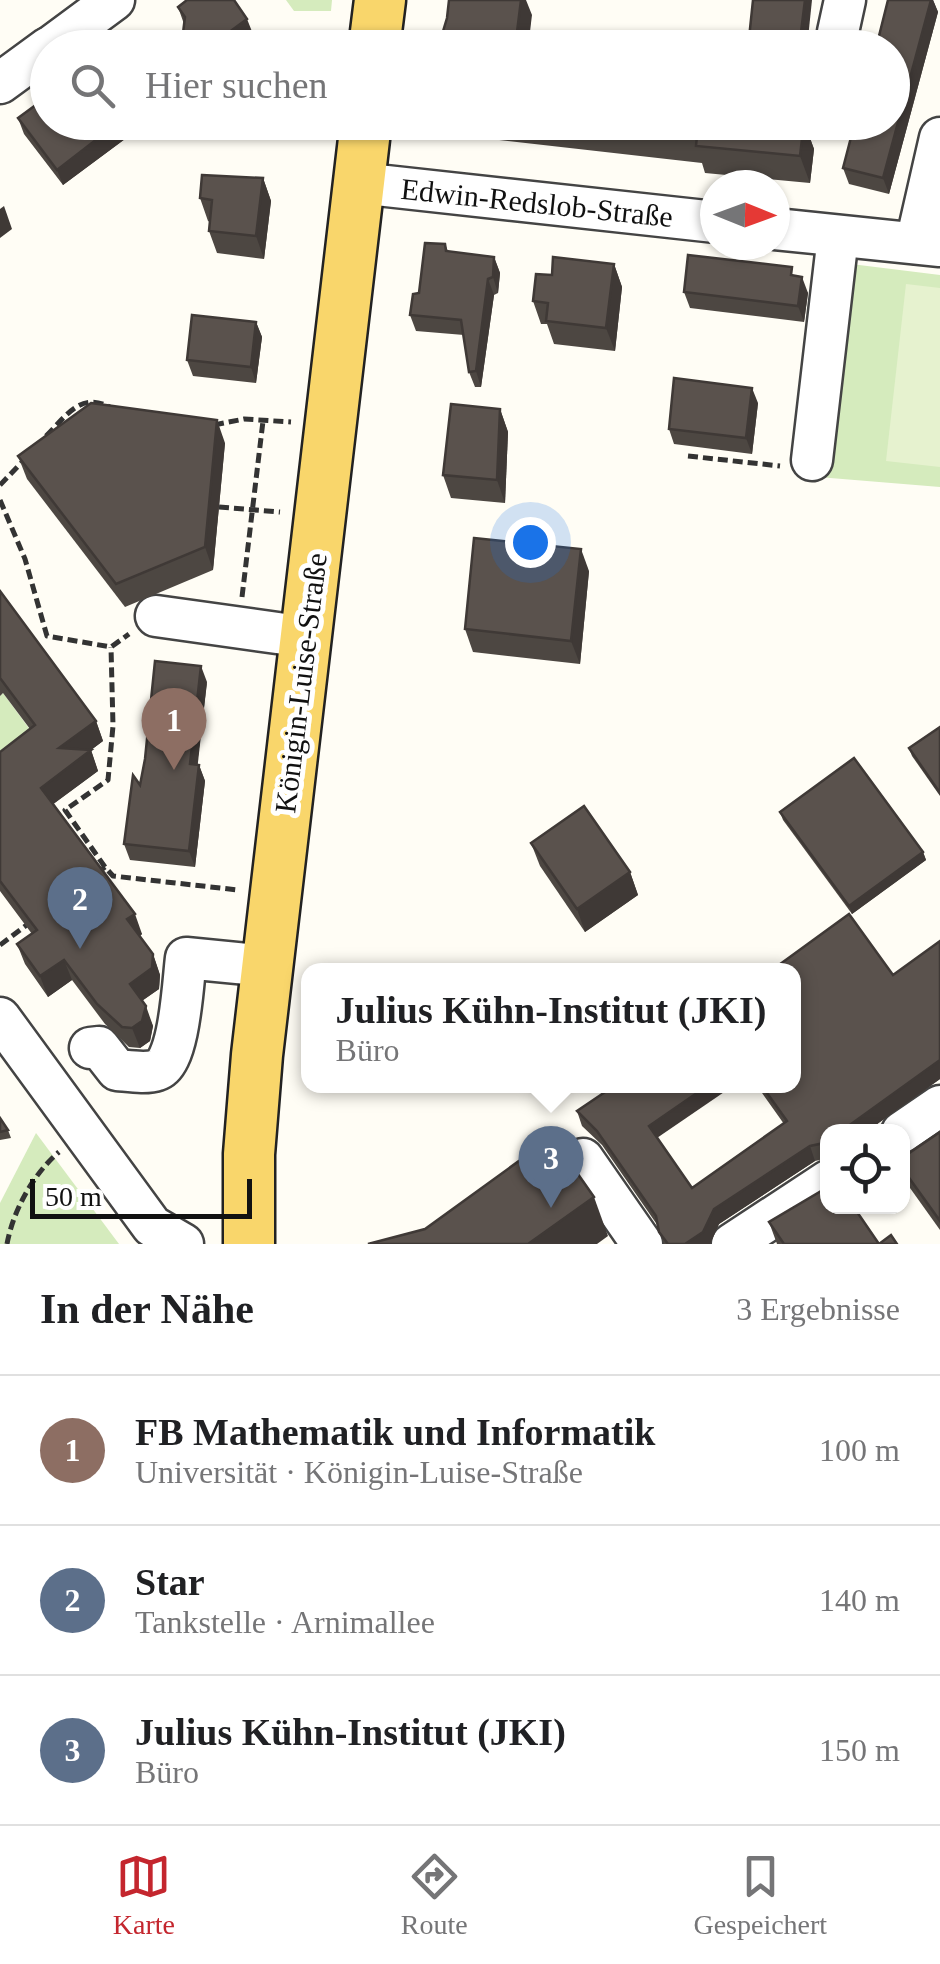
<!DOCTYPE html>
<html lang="de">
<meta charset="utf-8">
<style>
body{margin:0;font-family:Georgia,serif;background:#f6f6f6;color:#202124}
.controls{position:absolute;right:30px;bottom:30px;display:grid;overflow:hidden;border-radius:20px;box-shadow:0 2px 8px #0004}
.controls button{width:90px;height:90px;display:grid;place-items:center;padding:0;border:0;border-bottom:2px solid #e0e0e0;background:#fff;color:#202124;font:50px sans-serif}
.compass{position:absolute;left:700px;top:170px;width:90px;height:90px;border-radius:50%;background:#fff;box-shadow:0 2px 8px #0004;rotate:91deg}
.scale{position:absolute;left:30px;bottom:25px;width:222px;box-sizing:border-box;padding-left:10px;border:5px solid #111;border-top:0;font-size:28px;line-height:35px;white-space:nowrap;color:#111;-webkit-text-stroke:8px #fff;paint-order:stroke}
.you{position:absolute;left:530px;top:542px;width:35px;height:35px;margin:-25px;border:8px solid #fff;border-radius:50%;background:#1a73e8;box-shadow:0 0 0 15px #1a73e833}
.badge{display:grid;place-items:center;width:65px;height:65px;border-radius:50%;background:#c4262e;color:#fff;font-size:32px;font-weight:700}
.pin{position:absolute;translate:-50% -82px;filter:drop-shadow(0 2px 5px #0008)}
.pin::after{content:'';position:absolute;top:52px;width:35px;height:30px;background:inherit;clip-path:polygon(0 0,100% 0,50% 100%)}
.popup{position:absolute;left:301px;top:963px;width:500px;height:130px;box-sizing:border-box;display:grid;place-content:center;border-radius:20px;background:#fff;filter:drop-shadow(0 2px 8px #0005);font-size:32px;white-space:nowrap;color:#757577}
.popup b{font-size:38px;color:#202124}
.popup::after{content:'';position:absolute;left:50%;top:100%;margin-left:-20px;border:20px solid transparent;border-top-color:#fff}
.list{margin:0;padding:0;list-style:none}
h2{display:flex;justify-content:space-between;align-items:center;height:130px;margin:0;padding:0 40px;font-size:42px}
h2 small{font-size:32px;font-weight:400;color:#757577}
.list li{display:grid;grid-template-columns:65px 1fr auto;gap:30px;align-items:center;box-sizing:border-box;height:150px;padding:0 40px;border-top:2px solid #e0e0e0}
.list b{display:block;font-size:38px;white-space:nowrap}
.list p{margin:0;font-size:32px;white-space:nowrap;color:#757577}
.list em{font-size:32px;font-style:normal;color:#757577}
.icon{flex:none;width:55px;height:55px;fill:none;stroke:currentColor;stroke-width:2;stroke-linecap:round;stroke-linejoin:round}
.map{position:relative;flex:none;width:940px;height:1244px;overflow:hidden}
.search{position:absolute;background:#fff;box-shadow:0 2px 8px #0004;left:30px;right:30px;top:30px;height:110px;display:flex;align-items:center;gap:25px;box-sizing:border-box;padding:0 35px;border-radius:55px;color:#757577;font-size:38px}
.sheet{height:580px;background:#fff}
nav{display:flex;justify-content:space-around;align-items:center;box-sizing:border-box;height:140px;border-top:2px solid #e0e0e0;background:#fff;font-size:28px;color:#757577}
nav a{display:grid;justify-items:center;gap:5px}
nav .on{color:#c4262e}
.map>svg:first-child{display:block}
.green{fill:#d5ebbd}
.pitch{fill:#e6f2cf}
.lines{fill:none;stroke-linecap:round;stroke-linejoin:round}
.minor-casing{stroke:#444;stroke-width:45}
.major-casing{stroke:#222;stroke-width:55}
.path{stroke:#333;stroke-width:5;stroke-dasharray:10 5;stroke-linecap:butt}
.minor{stroke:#fff;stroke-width:40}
.major{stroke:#f9d66b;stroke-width:50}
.wall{fill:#4d4742}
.shaded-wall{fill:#3f3936}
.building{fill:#5a524d;stroke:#3f3936;stroke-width:2.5}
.labels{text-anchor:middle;stroke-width:10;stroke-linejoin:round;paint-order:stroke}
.street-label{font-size:30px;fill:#111;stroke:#fff}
</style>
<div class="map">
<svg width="940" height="1244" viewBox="0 0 940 1244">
<rect width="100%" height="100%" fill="#fffdf5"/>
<g class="green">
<path d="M286,0h46l-1,11h-37z"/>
<path d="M843,263l97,12v212l-122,-10z"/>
<path d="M3,693l39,53 -42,31v-81z"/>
<path d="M36,1133l83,111h-119v-41z"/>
</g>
<path class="pitch" d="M906,284l34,4v179l-54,-6z"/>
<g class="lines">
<g class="minor-casing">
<g id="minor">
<path d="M838,32l7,-32"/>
<path d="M49,48l65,-48"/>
<path d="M0,83l48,-35"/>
<path d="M359,183l356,39"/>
<path d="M775,229l165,17"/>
<path d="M916,243l24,-105"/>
<path d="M812,460l26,-224"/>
<path d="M156,616l150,21"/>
<path d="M0,1018l152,208 31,18"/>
<path d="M90,1048l9,-1 18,23c12,1 29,4 40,0 23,-7 26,-90 29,-112l81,8"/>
<path d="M902,1132l38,-26"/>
<path d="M583,1159l59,85"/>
<path d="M732,1244l96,-63"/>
</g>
</g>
<g class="major-casing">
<g id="major">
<path d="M374,48l6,-48"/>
<path d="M249,1244v-90l8,-99 109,-933"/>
</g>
</g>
<g class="path">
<path d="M214,425l30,-6 47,3"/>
<path d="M46,436c22,-22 36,-46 67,-27"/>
<path d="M688,456l92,10"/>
<path d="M0,485l25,-26"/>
<path d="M0,500l25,59 22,77 64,11 18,-13"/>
<path d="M219,507l61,5"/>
<path d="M242,597l21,-176"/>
<path d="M105,867l-40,-57 43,-30 5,-54 -2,-79"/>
<path d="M97,873l8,-6 8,9 125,14"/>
<path d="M0,945l28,-21"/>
<path d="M7,1244c6,-33 26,-70 52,-92"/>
</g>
<use href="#minor" class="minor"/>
<use href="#major" class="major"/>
</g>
<g class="wall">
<path d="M888,0h45l5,12 -49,182 -40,-10 -6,-16z"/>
<path d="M178,7l75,27 -17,14h-52l-2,-7 2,-17z"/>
<path d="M18,118l30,4h76l5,14 -66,49 -39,-51z"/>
<path d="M237,122h50l-2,18 -43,-5z"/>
<path d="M442,122h362l10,27 -4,34 -105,-10 -3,-10 -255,-29z"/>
<path d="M263,178l8,23 -7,58 -47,-6 -8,-22 1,-9 -2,-1 -8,-23z"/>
<path d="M445,244l3,7 46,6 6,16 -2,20 -4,2 -13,92h-6l-6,-15 -5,-37 -48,-4 -6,-16 9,-22z"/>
<path d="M614,264l8,23 -7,64 -61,-7 -7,-20h-6l-8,-23 19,-26z"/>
<path d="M795,276l13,17 -4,29 -114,-14 -6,-16z"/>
<path d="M256,322l6,15 -6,46 -63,-7 -6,-16z"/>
<path d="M758,403l-6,51 -78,-10 -5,-15z"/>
<path d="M500,409l8,23 -3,71 -54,-5 -8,-23z"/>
<path d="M225,443l-12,127 -88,37 -98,-128 -9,-23z"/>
<path d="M589,571l-9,93 -107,-12 -8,-23z"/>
<path d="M0,591l96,130 7,20 -12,9 7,21 -45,33 89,130 -2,2 13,18 7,21 -1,14 -17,12 11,25 -3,15 -10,7 -11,-1 -24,-23 -33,-44 -24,17 -23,-33 -8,-20 15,-10 -32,-43v-139l30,-23 -27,-36 -3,3z"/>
<path d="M207,682l-10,83h2l6,16 -10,86 -65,-7 -6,-16z"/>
<path d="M940,727v69l-28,-40 -3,-8z"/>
<path d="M780,812l143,40 3,8 -74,54 -69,-94z"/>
<path d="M531,843l99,29 8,23 -53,37 -45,-66z"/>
<path d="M940,1079l-74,53h-38v26l-13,3 -96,63 -9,20h-46l-6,-18 -56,-81 -20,-19 -5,-15 81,27 34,50 92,-64 -27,-38h37z"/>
<path d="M0,1118l8,12 3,8 -11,2z"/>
<path d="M940,1132v98l-35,-49 -3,-8v-15z"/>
<path d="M769,1222l110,22h18h-120z"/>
</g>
<g class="shaded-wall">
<path d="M521,0h5l6,15 -4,33h-13z"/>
<path d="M805,0h7l-5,48h-8z"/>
<path d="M931,0h2l5,12 -49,182 -6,-16z"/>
<path d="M247,19l6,15 -17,14h-22l-1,-4z"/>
<path d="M119,122h5l5,14 -66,49 -6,-15z"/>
<path d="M278,122h9l-2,18z"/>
<path d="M804,122l10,27 -4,34 -10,-27z"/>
<path d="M263,178l8,23 -7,58 -8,-23z"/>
<path d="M4,206l8,23 -12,9v-29z"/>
<path d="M494,257l6,16 -2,20 -5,-16z"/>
<path d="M614,264l8,23 -7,64 -9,-23z"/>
<path d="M802,277l6,16 -4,29 -6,-16z"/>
<path d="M488,279l6,16 -13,92 -5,-16z"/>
<path d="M256,322l6,15 -6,46 -5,-16z"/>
<path d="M752,388l6,15 -6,51 -6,-16z"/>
<path d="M500,409l8,23 -3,71 -8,-23z"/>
<path d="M217,420l8,23 -12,127 -8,-23z"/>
<path d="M581,549l8,22 -9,93 -9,-23z"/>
<path d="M201,666l6,16 -11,98 -6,-16z"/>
<path d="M96,721l7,20 -36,27 -8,-20z"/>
<path d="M91,750l7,21 -50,37 -7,-20z"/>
<path d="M199,765l6,16 -10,86 -6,-16z"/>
<path d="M923,852l3,8 -74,54 -3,-8z"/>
<path d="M630,872l8,23 -53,37 -8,-23z"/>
<path d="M135,914l7,20 -7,6 -8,-21z"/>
<path d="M153,954l7,21 -1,14 -22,15 -7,-20z"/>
<path d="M64,960l8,20 -24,17 -8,-21z"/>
<path d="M146,1006l7,20 -3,15 -10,7 -8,-20z"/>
<path d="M940,1060v19l-74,53h-26z"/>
<path d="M707,1086h26l-79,54 -5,-14z"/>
<path d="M810,1146l5,15 -96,63 -9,20h-25l29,-35z"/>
<path d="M594,1197l14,39 -11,8h-69z"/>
</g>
<g class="building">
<path d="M187,0h47l13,19 -34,25 -31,-3 3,-24 -7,-10z"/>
<path d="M449,0h72l-6,48h-77l9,-30z"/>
<path d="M753,0h52l-6,48h-51z"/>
<path d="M888,0h43l-48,178 -40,-10 12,-46h37v-74h-16z"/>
<path d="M48,96v26h71l-62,48 -39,-52z"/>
<path d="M572,122h232l-4,34 -104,-10 1,-10z"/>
<path d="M202,175l61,3 -7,58 -47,-5 3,-31 -12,-2z"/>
<path d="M425,243l20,1 1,7 48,6 -1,20 -5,2 -12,92 -7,1 -8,-52 -51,-5 3,-21 6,-1z"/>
<path d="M688,255l104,12 -1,8 11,2 -4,29 -114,-14z"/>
<path d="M553,257l61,7 -8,64 -60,-7 2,-18 -15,-2 3,-27 16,1z"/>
<path d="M192,315l64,7 -5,45 -64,-7z"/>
<path d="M674,378l78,10 -6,50 -77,-9z"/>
<path d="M91,403l126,17 -12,127 -89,37 -98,-128z"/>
<path d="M451,404l49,5 -3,71 -54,-5z"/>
<path d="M474,538l107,11 -10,92 -106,-12z"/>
<path d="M0,591l96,130 -37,27 32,2 -50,38 94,126 -8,5 26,35 -1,14 -22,16 16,22 -4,15 -10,7 -10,-1 -25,-23 -33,-44 -24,16 -23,-32 20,-14 -37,-49v-129l35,-27 -35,-47z"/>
<path d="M155,661l46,5 -11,98 9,1 -10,86 -65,-7 9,-69 7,10 5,-26z"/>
<path d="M940,727v66l-31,-45z"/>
<path d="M854,758l69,94 -74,54 -69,-94z"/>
<path d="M584,806l46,66 -53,37 -46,-66z"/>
<path d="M849,914l44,61 47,-34v119l-100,72h-12v8l-4,3 -14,3 -96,63 -11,23 -18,12h-17l-9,-12 -3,-16 -59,-85 -20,-20 37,-25h93l-58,40 43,62 95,-67 -25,-35h32v-116h-22z"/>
<path d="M0,1118l8,12 -8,2z"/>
<path d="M940,1132v89l-38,-53v-10z"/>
<path d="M552,1137l42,60 -66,47h-160l57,-15z"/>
<path d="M828,1187v19h25l26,38 12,-9 6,9h-113l-15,-22z"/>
</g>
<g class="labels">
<g class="street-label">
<text transform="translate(537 203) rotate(6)" y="10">Edwin-Redslob-Straße</text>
<text transform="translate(301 683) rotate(-83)" y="10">Königin-Luise-Straße</text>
</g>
</g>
</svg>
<div class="controls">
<button><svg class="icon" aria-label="locate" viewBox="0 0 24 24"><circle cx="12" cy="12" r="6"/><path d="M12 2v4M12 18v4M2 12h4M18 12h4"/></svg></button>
</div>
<svg class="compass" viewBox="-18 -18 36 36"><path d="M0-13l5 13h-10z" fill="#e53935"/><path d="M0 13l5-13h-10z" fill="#757577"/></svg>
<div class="scale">50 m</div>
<div class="you"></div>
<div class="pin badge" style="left:174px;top:770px;background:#8d6e63">1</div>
<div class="pin badge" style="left:80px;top:949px;background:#5c6f8a">2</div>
<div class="pin badge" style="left:551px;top:1208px;background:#5c6f8a">3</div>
<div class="popup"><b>Julius Kühn-Institut (JKI)</b>Büro</div>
<div class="search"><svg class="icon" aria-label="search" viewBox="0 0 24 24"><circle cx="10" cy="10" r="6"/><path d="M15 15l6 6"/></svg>Hier suchen</div>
</div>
<section class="sheet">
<h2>In der Nähe<small>3 Ergebnisse</small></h2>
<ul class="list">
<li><span class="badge" style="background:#8d6e63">1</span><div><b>FB Mathematik und Informatik</b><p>Universität · Königin-Luise-Straße</p></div><em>100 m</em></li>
<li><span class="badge" style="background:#5c6f8a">2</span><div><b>Star</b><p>Tankstelle · Arnimallee</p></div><em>140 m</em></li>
<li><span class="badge" style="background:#5c6f8a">3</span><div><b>Julius Kühn-Institut (JKI)</b><p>Büro</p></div><em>150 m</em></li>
</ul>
</section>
<nav>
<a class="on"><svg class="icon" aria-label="map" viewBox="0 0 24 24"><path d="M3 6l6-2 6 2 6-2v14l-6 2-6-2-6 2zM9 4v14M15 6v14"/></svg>Karte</a>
<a><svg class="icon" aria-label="directions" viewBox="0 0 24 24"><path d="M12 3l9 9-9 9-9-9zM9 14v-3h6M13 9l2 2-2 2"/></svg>Route</a>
<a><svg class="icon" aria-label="saved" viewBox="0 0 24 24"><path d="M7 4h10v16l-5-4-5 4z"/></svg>Gespeichert</a>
</nav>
